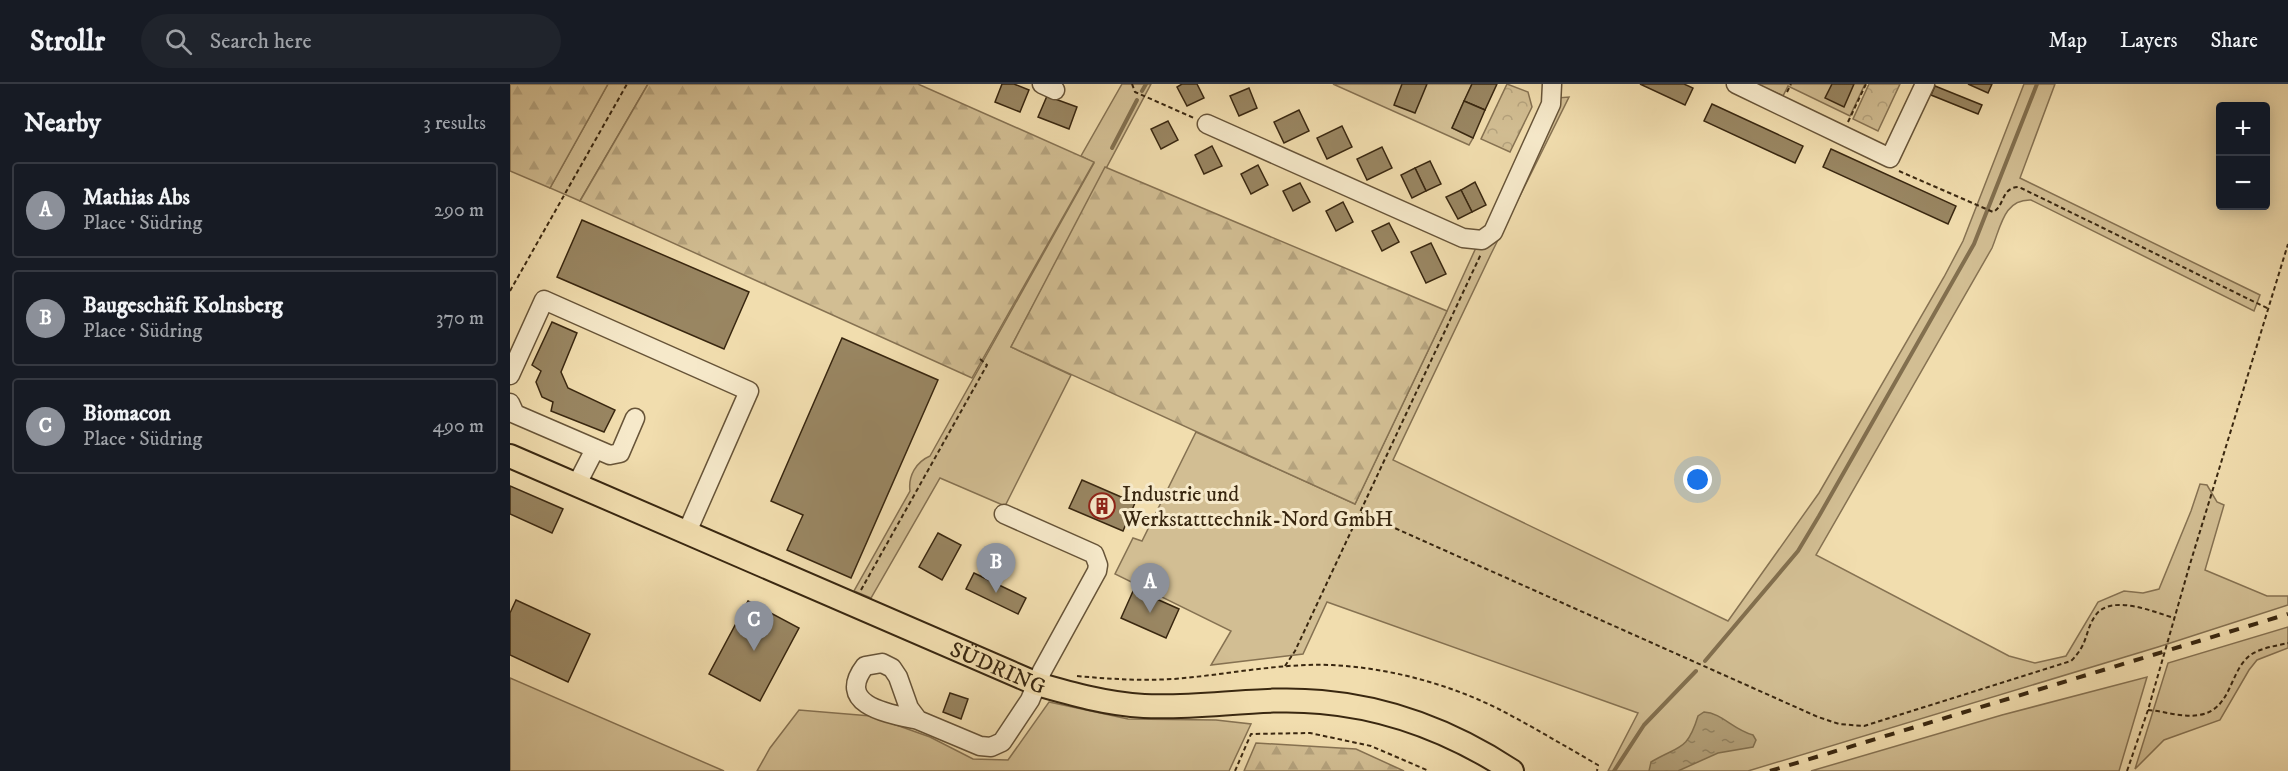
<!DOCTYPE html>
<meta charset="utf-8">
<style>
body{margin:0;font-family:"IM FELL DW Pica",serif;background:#20242c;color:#f1f3f6}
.controls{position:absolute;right:18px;top:18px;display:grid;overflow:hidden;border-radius:6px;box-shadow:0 3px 15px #0003}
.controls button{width:54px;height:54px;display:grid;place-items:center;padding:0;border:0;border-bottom:2px solid #363941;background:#171b24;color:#f1f3f6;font:30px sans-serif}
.you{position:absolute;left:1188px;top:396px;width:21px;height:21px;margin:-15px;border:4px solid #fff;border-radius:50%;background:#1a73e8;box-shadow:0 0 0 9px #1a73e833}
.badge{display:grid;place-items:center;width:39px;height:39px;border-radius:50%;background:#8c9099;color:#fff;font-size:20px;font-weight:700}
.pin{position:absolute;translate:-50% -50px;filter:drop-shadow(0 2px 3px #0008)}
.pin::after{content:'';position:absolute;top:32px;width:21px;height:18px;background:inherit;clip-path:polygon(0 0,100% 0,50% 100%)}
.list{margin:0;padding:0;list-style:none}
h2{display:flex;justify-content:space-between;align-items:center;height:78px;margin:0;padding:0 24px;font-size:26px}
h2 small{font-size:20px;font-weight:400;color:#9ea1a6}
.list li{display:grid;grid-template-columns:39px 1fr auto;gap:18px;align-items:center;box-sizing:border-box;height:96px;margin:0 12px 12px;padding:0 12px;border:2px solid #363941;border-radius:6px}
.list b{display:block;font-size:22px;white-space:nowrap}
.list p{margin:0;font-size:20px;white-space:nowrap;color:#9ea1a6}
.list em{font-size:20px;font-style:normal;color:#9ea1a6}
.icon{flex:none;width:33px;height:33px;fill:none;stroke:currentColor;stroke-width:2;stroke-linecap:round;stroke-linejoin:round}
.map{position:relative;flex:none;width:1778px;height:687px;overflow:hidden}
header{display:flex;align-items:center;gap:36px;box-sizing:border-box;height:84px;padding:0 30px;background:#171b24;border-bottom:2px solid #363941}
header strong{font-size:28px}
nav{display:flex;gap:33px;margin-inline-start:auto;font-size:21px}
.search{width:420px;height:54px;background:#20242c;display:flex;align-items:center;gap:15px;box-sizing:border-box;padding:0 21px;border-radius:33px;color:#9ea1a6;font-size:22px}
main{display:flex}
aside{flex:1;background:#171b24}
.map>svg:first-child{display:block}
.grass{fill:#d2be93;stroke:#867252;stroke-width:1.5}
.forest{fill:url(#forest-firs);stroke:#867252;stroke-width:1.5}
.park{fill:url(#park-crowns);stroke:#867252;stroke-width:1.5}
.water{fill:url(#water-ripples);stroke:#826f4e;stroke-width:1.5}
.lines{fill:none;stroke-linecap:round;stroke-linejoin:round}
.stream{stroke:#826f4e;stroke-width:4}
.building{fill:#998662;stroke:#392710;stroke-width:1.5}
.minor-casing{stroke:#675438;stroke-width:21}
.major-casing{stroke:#392710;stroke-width:26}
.path{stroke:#392710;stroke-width:2;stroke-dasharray:4.5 3;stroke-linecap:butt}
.minor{stroke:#f6e9ca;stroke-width:18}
.major{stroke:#f1ddae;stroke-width:22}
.rail{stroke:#392710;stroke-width:4;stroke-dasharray:10 10;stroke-linecap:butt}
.labels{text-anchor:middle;stroke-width:6;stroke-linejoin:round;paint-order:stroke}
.poi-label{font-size:22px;fill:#392710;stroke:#f6e9ca;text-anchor:start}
.street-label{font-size:22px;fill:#392710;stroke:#f6e9ca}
</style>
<header>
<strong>Strollr</strong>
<div class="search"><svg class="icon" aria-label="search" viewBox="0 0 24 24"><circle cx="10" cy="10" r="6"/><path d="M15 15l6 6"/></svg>Search here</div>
<nav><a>Map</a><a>Layers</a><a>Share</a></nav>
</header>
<main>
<aside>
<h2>Nearby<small>3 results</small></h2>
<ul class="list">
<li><span class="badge">A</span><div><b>Mathias Abs</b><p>Place · Südring</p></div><em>290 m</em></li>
<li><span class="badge">B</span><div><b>Baugeschäft Kolnsberg</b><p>Place · Südring</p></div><em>370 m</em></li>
<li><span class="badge">C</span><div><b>Biomacon</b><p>Place · Südring</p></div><em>490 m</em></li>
</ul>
</aside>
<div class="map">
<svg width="1778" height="687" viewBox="0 0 1778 687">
<defs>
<pattern id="forest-firs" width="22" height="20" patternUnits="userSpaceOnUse" patternTransform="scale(1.5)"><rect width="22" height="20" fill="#d2be93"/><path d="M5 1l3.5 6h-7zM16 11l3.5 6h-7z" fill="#b5a37e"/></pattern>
<pattern id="park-crowns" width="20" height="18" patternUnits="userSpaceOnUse" patternTransform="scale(1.5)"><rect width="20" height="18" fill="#d2be93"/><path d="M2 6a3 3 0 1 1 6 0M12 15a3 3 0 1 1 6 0" fill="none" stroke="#b5a37e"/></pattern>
<pattern id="water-ripples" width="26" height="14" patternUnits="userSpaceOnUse" patternTransform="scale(1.5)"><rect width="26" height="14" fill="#b29f78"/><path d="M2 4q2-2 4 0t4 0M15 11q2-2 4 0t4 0" fill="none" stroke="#928261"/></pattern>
</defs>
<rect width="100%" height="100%" fill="#f1ddae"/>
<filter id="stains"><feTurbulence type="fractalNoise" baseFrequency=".00333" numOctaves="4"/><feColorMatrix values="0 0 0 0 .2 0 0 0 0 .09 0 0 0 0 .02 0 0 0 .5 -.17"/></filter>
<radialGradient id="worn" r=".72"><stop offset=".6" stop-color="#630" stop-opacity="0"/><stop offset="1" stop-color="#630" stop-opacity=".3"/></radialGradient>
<g class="grass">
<path d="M98,0h40l-68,117 -30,-13z"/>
<path d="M612,0h29l-140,263 60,28 -66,131 -65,-28 -69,120 -17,-7 56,-100c-2,-15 6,-29 20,-35l164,-293 -13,-7z"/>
<path d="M823,0h139l-20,44 21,10 -4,7z"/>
<path d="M1247,0h108l-15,32 -62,-30 -5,10z"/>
<path d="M1514,0h31l-35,94 240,117 -6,16 -223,-111c-27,-1 -30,26 -39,48l-176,307 193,101 26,7 31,-7 32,-54 26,-11 19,2 16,-4 32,-78 9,-27 7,1 10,17 7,3 -19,65 62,26h21v9l-130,42 -410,124h-140l30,-58 -311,-111 -24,52 -92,11 20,-34 -116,-57 18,-36 9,3 54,-109 159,72 92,-193 97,-212 25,-2 -78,157 -98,206 335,161 91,-128 125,-216 19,-36z"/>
<path d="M1778,543v21l-31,12 -8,10 -29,50 -56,20 -29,29 33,-106z"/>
<path d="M1637,593l-28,94h-308l191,-56z"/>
<path d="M0,594l214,93h-214z"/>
<path d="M539,618l79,17 88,1 35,4 -22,47h-472l13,-23 29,-38 72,6 59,21 43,22 35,1z"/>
</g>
<g class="forest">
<path d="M0,0h98l-58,104 -40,-17z"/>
<path d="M138,0h270l176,78 -122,216 -392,-177z"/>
<path d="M595,83l342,144 -92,193 -344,-157z"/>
<path d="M746,659l100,6 48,22h-160z"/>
</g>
<g class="park">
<path d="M997,0l21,8 4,15 -22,45 -29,-13z"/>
<path d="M1359,0h31l-22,47 -25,-12z"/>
</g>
<path class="water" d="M1194,628c18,1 28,17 49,23l3,5 -3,7 -35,6 -40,18h-29l2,-9c28,-17 36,-10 47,-46z"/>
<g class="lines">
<g class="stream">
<path d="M632,7l4,-7"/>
<path d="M602,64l25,-48"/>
<path d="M1195,577l93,-110 21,-35 155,-272 63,-160"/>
<path d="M1104,687l30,-46 52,-54"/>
</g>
</g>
<g class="building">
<path d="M492,0h12l15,6 -9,22 -25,-10z"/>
<path d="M672,0h15l7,14 -17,8 -10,-19z"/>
<path d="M892,0h25l-12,29 -21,-8z"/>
<path d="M962,0h25l-12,26 -21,-9z"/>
<path d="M1130,0h44l9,4 -8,17z"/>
<path d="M1322,0h22l-10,23 -19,-9z"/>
<path d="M1458,0h24l-4,9z"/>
<path d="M1425,2l47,19 -4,9 -47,-19z"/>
<path d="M739,4l8,20 -18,8 -9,-20z"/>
<path d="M537,12l30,11 -8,22 -31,-12z"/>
<path d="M954,17l21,9 -12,28 -21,-10z"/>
<path d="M1202,20l91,42 -8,17 -91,-42z"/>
<path d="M789,26l10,21 -25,12 -10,-21z"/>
<path d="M658,37l10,19 -17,9 -10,-20z"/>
<path d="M832,42l10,21 -25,12 -10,-21z"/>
<path d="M702,62l10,20 -18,8 -9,-19z"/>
<path d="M872,63l10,21 -25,12 -10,-21z"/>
<path d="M1321,65l125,57 -8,18 -125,-57z"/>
<path d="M920,77l11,23 -15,7 -11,-23z"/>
<path d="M748,81l10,20 -17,9 -10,-20z"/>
<path d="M905,84l11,23 -14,7 -11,-23z"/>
<path d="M965,98l11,23 -14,7 -11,-22z"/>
<path d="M790,99l10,19 -17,9 -10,-20z"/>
<path d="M951,106l11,22 -14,7 -12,-22z"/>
<path d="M833,118l10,20 -17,9 -10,-20z"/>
<path d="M72,136l167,72 -25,57 -167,-72z"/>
<path d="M879,139l10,19 -17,9 -10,-20z"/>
<path d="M921,159l15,31 -20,9 -15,-31z"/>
<path d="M42,238l25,11 -16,39 7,16 47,22 -11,22 -53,-21 2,-9 -11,-5 -6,-15 5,-11 -9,-6z"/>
<path d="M332,254l96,42 -87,198 -64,-28 16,-35 -32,-14z"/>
<path d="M572,396l53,23 -12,28 -54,-23z"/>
<path d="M0,402l53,23 -11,24 -42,-19z"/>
<path d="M428,449l23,12 -19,35 -23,-13z"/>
<path d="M464,489l52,25 -8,16 -52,-25z"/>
<path d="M624,505l45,20 -13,29 -45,-20z"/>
<path d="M6,516l74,34 -22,48 -58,-27v-42z"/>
<path d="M238,517l51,27 -39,73 -51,-27z"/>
<path d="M440,609l18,6 -7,20 -18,-7z"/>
</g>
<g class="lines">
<g class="minor-casing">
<g id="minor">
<path d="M532,0l13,6"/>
<path d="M1226,0l154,74 35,-74"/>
<path d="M697,40l256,114 19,2 11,-8 58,-128 1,-20"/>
<path d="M0,291l34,-75 205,91 -62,141"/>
<path d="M0,319l5,11 95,41 10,-2 15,-35"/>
<path d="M67,400l18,-35"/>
<path d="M408,636c-27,-6 -84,-14 -53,-54l17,-3 10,5 6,9 11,31 9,12 62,26 11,1 11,-5 28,-42 12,-29 55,-100 1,-6 -4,-11 -90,-40"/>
</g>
</g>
<g class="major-casing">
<g id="major">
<path id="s1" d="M0,372l527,228c35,10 70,20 107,22 59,3 118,-10 177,-4 70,6 133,31 191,69"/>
</g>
</g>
<g class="path">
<path d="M622,0l3,8 59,26"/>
<path d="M1277,8l4,-8"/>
<path d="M1338,38l18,-38"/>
<path d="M1389,87l94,41c12,-6 8,-25 26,-25l250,122"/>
<path d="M0,207l117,-207"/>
<path d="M851,429l457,204 21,7 25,2 207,-65c18,-18 13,-28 24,-45 15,-23 59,-4 79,2"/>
<path d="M351,506l126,-225 -7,-6"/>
<path d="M775,582l10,-15 186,-397"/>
<path d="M567,592c33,3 64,5 96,3 53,-4 105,-16 159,-14 60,3 125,21 178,50 30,16 58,33 88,50l-1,6"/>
<path d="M1638,626c16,1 34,8 51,5 32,-5 30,-41 49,-58 10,-9 28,-11 40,-14"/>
<path d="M725,687l16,-37 59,-1 61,13 58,25"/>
<path d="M1617,687l21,-61 42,-146 98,-320"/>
</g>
<use href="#minor" class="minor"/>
<use href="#major" class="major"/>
<path class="rail" d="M1260,687l518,-157"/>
</g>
<defs>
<g id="building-ring" transform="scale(1.35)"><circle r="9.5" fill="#f6e9ca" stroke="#8f2418" stroke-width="1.5"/><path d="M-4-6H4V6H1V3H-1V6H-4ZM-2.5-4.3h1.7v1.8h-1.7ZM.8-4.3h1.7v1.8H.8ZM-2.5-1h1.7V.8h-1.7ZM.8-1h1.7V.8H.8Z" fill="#8f2418"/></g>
</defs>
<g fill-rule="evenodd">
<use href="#building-ring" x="592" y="422"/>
</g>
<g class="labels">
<g class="poi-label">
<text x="612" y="417">Industrie und<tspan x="612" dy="25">Werkstatttechnik-Nord GmbH</tspan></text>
</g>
<g class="street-label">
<text dy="8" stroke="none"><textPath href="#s1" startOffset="532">SÜDRING</textPath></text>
</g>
</g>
<rect width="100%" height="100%" filter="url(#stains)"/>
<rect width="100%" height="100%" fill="url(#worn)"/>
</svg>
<div class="controls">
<button>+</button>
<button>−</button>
</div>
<div class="you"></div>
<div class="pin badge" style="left:640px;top:529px">A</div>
<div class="pin badge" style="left:486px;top:509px">B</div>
<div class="pin badge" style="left:244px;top:567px">C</div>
</div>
</main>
